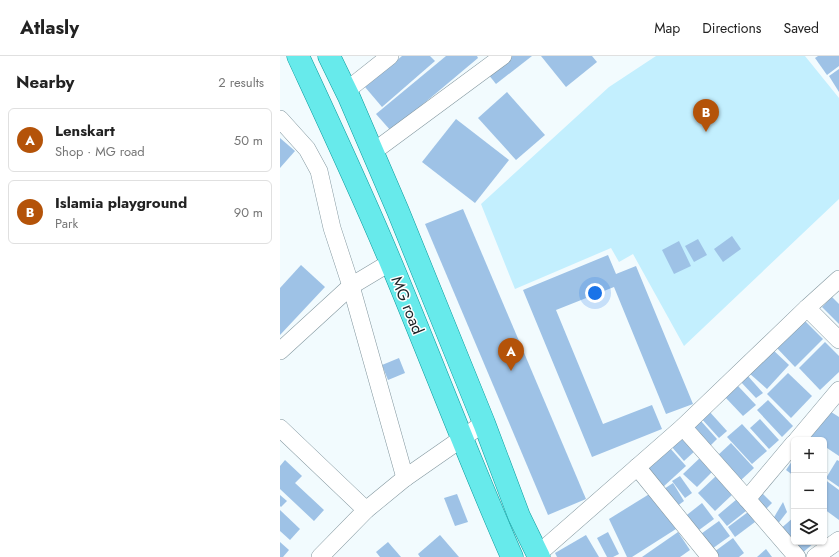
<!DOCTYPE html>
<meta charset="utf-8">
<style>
body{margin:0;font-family:Jost,sans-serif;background:#f6f6f6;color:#222}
.controls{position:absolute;right:12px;bottom:12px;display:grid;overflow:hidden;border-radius:6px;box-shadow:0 1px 3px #0004}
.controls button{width:36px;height:36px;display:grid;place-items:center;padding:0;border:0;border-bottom:1px solid #e0e0e0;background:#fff;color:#222;font:20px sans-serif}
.you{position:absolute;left:315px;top:237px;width:14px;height:14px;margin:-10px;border:3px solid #fff;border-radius:50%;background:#1a73e8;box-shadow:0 0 0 6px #1a73e833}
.badge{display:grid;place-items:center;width:26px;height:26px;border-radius:50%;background:#b45309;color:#fff;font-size:13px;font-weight:700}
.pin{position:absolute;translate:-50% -33px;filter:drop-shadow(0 1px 2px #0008)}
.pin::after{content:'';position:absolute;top:21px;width:14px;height:12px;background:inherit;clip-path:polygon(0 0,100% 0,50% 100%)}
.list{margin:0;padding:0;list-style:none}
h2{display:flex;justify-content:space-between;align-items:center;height:52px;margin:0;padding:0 16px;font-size:17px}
h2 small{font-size:13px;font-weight:400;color:#767676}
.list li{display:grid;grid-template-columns:26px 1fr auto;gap:12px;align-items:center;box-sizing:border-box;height:64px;margin:0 8px 8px;padding:0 8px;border:1px solid #e0e0e0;border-radius:6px}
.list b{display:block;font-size:15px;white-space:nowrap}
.list p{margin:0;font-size:13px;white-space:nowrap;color:#767676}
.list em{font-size:13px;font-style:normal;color:#767676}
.icon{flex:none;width:22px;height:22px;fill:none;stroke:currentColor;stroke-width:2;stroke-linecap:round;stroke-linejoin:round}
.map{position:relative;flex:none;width:559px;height:501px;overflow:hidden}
header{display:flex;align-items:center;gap:24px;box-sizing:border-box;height:56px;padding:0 20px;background:#fff;border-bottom:1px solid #e0e0e0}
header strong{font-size:19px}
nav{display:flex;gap:22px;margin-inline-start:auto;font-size:14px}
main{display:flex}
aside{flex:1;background:#fff}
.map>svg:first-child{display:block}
.green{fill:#c3effe}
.building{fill:#9ec2e6}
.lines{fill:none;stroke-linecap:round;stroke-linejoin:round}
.minor-casing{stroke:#83979f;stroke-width:18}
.major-casing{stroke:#0a9b9d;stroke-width:23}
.minor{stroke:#fff;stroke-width:17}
.major{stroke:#67eaeb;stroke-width:22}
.labels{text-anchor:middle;stroke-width:3;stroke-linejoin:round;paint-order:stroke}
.street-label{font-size:16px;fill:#1b2326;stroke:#fff}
</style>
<header>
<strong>Atlasly</strong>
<nav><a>Map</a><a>Directions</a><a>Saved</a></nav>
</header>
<main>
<aside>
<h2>Nearby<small>2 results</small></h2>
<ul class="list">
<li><span class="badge">A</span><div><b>Lenskart</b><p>Shop · MG road</p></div><em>50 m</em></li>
<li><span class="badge">B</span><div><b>Islamia playground</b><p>Park</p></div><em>90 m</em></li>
</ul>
</aside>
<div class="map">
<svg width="559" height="501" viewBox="0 0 559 501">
<rect width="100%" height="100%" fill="#f2fbfe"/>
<path class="green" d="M376,0h149l34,42v101l-155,147 -51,-92 -14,8 -8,-14 -96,41 -34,-85 128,-117z"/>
<g class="building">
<path d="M122,0h28l5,5 -53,46 -17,-20z"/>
<path d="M166,0h31l1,2 -87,73 -15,-17z"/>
<path d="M231,0h21l-36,28 -8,-10z"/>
<path d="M261,0h51l5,6 -31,25z"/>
<path d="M538,0h21v10l-12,9 -12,-17z"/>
<path d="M559,13v23l-10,-16z"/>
<path d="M227,36l38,43 -29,25 -38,-42z"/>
<path d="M176,63l53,41 -34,43 -53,-41z"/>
<path d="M0,82l15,13 -15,17z"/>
<path d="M183,153l123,290 -38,16 -123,-291z"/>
<path d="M452,180l9,13 -18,13 -9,-13z"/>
<path d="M418,183l9,16 -13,7 -9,-16z"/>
<path d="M399,185l12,25 -17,8 -12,-24z"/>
<path d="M328,199l8,19 20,-8 57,138 -27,10 -52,-127 -58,23 47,114 49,-19 10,24 -70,28 -69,-167z"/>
<path d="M21,209l24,22 -45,48v-47z"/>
<path d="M552,241l7,7v20l-17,-17z"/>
<path d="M523,263l20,20 -28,28 -20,-21z"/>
<path d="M545,286l14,14v16l-19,18 -21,-22z"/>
<path d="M492,293l17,16 -22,24 -18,-16z"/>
<path d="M119,302l6,15 -17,7 -6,-15z"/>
<path d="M508,317l24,23 -21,22 -24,-24z"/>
<path d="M467,319l16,18 -7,5 -16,-17z"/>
<path d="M458,330l18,19 -13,11 -18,-19z"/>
<path d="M488,344l25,26 -11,11 -25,-27z"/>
<path d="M428,354l19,21 -8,7 -19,-21z"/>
<path d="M548,354l11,7v39l-15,-10v-6h-9l-4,-3z"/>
<path d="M480,363l19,21 -10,9 -19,-21z"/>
<path d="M421,365l16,18 -8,8 -17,-18z"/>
<path d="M462,368l25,27 -15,13 -25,-27z"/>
<path d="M403,379l13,15 -12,11 -13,-15z"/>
<path d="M451,387l23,25 -14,13 -23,-25z"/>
<path d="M389,391l17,19 -23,21 -17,-20z"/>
<path d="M423,399l13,13 -19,19 -14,-13z"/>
<path d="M514,402v18l-8,-6z"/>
<path d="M5,404l17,16 -7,7 29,27 -10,11 -34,-32v-23z"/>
<path d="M557,404l2,1v26l-13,-9z"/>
<path d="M400,420l12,17 -7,5 -13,-17z"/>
<path d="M436,420l17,18 -18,17 -17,-18z"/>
<path d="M544,423l15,11v30l-15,-11z"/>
<path d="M393,427l11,18 -8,6 -12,-18z"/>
<path d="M371,437l25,36 -44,28h-5l-18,-38z"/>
<path d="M482,437l10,10 -8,8 -9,-8z"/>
<path d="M177,438l11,28 -13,4 -11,-28z"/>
<path d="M0,439l7,6 -6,6 -1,-1z"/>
<path d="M457,443l9,12 -19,15 -9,-11z"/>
<path d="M503,446l4,10 -10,13 -4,-6z"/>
<path d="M422,447l12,16 -19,14 -12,-15z"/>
<path d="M0,454l20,19 -10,11 -10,-9z"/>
<path d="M468,456l7,10 -20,15 -7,-10z"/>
<path d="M514,461v25h21l-15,13 -22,-24z"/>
<path d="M439,465l11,15 -21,15 -11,-15z"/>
<path d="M328,476l11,22 -6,3h-6l-10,-19z"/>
<path d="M398,476l12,18 -10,7h-38z"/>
<path d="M160,479l19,22h-39l-2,-3z"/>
<path d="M306,479l13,22h-42l-2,-4z"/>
<path d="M453,482l11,15 -5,4h-22l-3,-5z"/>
<path d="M0,486l9,8 -6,7h-3z"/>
<path d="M108,486l13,15h-21l-4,-5z"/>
<path d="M486,493l6,8h-15z"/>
</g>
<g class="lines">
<g class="minor-casing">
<g id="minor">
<path d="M66,35l44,-35"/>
<path d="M0,63l27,30 12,22 13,57 19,58 54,192"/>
<path d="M93,96l130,-96"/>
<path d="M527,252l32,32"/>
<path d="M0,295l71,-65 40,-24"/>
<path d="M403,371l64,72"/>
<path d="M0,372l86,82"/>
<path d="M517,384l42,-50"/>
<path d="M514,387l-47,56 50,58"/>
<path d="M357,411l73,90"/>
<path d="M40,501l46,-47 39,-32 79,-55"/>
<path d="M256,501l2,-3 145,-127 124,-119 32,-29"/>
<path d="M535,501l24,-17"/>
</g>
</g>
<g class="major-casing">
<g id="major">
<path d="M18,0c32,69 64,137 93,207 41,98 78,197 121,294"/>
<path d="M49,0l20,41 49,114 86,212 35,93 20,41"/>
</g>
</g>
<use href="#minor" class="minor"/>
<use href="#major" class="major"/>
</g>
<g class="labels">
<g class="street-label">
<text transform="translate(128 249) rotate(68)" y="6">MG road</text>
</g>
</g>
</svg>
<div class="controls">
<button>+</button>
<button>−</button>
<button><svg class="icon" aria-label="layers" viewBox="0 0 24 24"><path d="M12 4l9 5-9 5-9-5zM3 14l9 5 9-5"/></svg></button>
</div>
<div class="you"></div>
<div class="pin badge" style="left:231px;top:315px">A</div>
<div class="pin badge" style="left:426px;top:76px">B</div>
</div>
</main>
